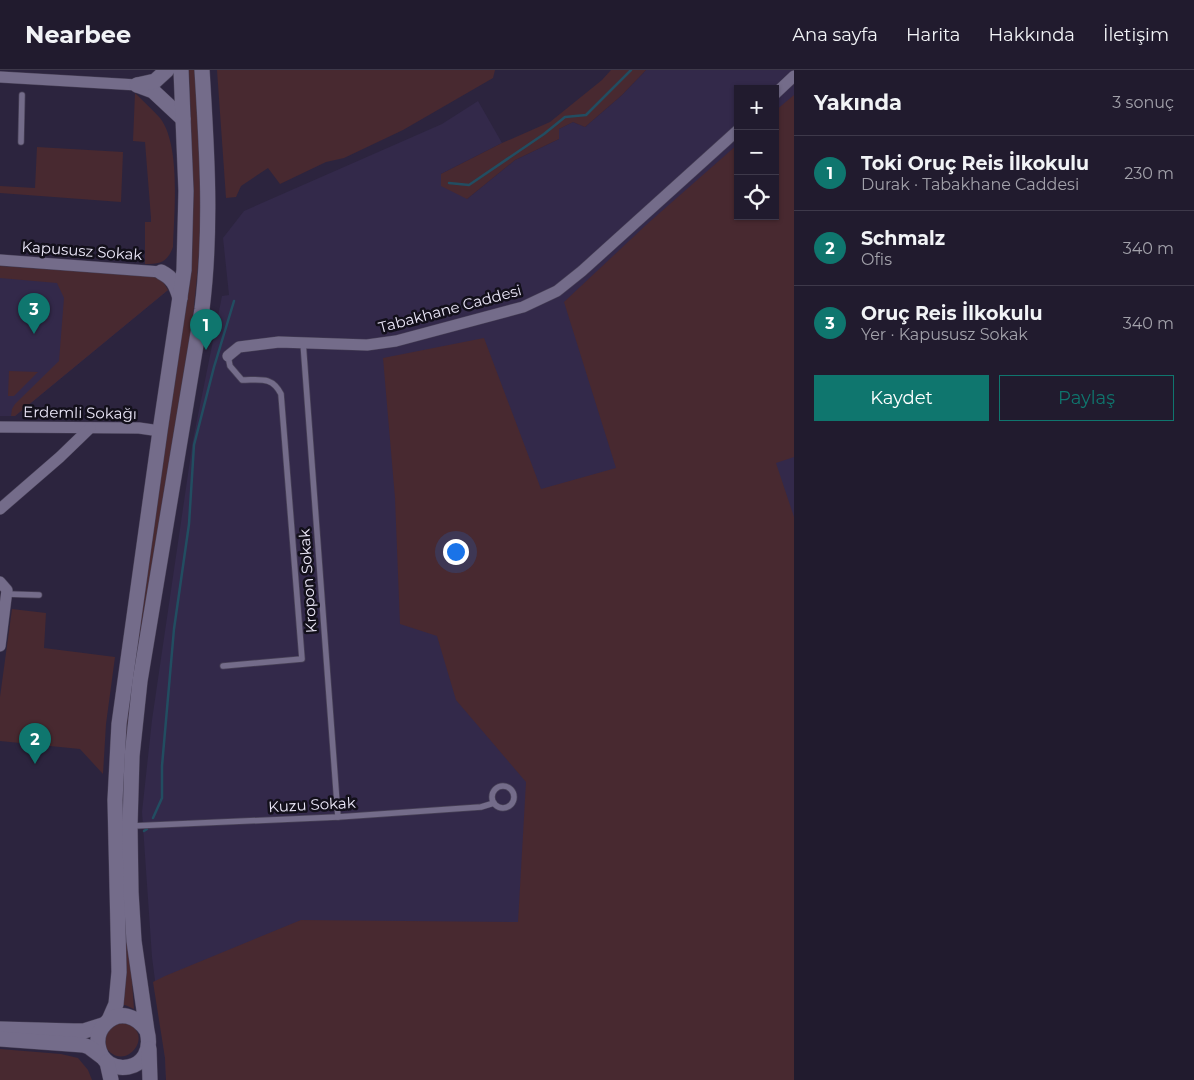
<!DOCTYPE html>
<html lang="tr">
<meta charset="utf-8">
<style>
body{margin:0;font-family:Montserrat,sans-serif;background:#2d283a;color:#f1f3f6}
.controls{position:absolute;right:15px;top:15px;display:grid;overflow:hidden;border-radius:0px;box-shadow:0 1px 4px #0004}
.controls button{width:45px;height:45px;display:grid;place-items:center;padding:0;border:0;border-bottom:1px solid #3e394a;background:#211b2e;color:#f1f3f6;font:25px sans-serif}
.you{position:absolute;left:455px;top:481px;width:18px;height:18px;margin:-12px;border:4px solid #fff;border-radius:50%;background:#1a73e8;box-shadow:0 0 0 8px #1a73e833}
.badge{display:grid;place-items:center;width:32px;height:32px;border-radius:50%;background:#0f766e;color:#fff;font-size:16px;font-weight:700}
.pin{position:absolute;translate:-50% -41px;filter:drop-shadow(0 1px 2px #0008)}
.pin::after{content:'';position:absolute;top:26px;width:18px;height:15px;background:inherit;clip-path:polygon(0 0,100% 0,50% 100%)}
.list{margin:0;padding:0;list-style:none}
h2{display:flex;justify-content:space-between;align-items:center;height:65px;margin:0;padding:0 20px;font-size:21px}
h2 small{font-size:16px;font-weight:400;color:#a2a1aa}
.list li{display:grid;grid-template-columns:32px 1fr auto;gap:15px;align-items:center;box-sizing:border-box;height:75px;padding:0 20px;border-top:1px solid #3e394a}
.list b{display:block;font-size:19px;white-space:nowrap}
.list p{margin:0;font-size:16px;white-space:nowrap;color:#a2a1aa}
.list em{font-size:16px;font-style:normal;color:#a2a1aa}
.actions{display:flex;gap:10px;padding:15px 20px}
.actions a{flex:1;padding:11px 0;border:1px solid #0f766e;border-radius:0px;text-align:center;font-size:18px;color:#0f766e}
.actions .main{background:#0f766e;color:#fff}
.icon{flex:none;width:28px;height:28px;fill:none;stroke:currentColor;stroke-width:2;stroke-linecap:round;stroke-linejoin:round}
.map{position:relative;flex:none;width:794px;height:1010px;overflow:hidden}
header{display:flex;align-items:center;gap:30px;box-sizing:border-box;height:70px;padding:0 25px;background:#211b2e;border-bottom:1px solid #3e394a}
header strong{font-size:24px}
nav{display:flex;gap:28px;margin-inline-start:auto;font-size:18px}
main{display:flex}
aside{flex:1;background:#211b2e}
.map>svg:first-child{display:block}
.built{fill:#33294a;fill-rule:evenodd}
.green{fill:#482930}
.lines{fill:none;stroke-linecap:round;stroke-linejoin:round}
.stream{stroke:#224d61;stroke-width:2.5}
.lane-casing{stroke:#484157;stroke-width:7}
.street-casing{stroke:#484157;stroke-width:12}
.secondary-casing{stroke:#484157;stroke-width:16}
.lane{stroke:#746c8a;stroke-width:5.5}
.street{stroke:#746c8a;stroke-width:11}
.secondary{stroke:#746c8a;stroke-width:15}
.labels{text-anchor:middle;stroke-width:5;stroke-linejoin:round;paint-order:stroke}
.street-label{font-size:15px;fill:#ebe7f8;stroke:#13101b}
</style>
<header>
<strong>Nearbee</strong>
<nav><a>Ana sayfa</a><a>Harita</a><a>Hakkında</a><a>İletişim</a></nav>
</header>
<main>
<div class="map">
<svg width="794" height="1010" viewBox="0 0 794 1010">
<rect width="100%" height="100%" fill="#2c243e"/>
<g class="built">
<path d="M646,0h148v1010h-628l-1,-22 -13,-101 -10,-145 10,-92 41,-280 29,-144 7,-1 -6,-57 21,-27 198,-87 36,-23 24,42 -61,31 26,25 48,-39 44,-21v-10l14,-7 12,5 37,-32zM738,19h37v127h-37z"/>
<path d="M0,196l168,24 -153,126h-15z"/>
</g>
<g class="green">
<path d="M189,0h6c3,49 7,99 6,149 -1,33 -5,66 -8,98l-56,337 -9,64 -4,47v57h-3l1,-57 12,-110 58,-394 1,-74z"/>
<path d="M217,0h278l-2,8 -90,52 -59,28 -18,4 -46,22 -12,-16 -27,18 -5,11 -10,1z"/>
<path d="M611,0h35l-24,25 -37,32 -12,-5 -14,7v10l-44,21 -48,39 -26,-13v-12l61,-31 48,-21 52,-42z"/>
<path d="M135,23c8,8 17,16 25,25 21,27 14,95 13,129 -6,16 -13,17 -28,17v-42h6v-4l-6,-76 -12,-1z"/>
<path d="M794,25v362l-18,6 18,54v563h-628l-1,-22 -12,-76 12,-6 136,-56 217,2 8,-140 -70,-82 -19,-64 -37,-12 -5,-126 -12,-140 101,-20 57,151 75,-21 -52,-166 82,-77 92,-81v72h37v-105z"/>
<path d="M37,77l86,5 -2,50 -121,-9v-7l35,2z"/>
<path d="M0,196l160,11 8,13 -153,126h-4l1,-7 3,-5 44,-43 5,-63 -7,-15 -57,-5z"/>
<path d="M9,301l29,1 -24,24h-6z"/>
<path d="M12,539l34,4 -2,35 71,9 -9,67 -3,50 -23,-25 -80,-8v-44z"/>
<path d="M124,803l10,136 -9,-4h-9z"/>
<path d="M121,952c4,1 9,2 12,5 18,14 -11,46 -28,19l1,-17z"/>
<path d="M0,979l61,5 17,4 10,12 4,10h-92z"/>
</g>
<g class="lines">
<g class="stream">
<path d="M449,113l20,2 75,-51 21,-17 21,-2 45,-45"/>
<path d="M153,748l9,-20v-32l12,-137 15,-105 5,-79 20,-78 20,-66"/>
<path d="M144,761l3,-2"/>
</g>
<g class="lane-casing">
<g id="lane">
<path d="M21,72l1,-47"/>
<path d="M303,272l35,475"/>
<path d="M6,524l33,1"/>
<path d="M223,596l79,-7 -21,-265c-9,-18 -21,-14 -39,-14l-12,-14 -2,-10"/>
<circle cx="503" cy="727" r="11"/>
<path d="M132,756l206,-9 143,-10 13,-4"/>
</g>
</g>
<g class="street-casing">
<g id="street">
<path d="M0,7l137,8"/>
<path d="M775,24l19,-18"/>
<path d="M0,190l161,12"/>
<path d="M228,286l11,-9 40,-5 88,3 29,-4 127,-34 34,-16 25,-20 156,-141"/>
<path d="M0,357l139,1 21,3"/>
<path d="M0,439l60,-52 30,-29"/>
<path d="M0,512l7,8 -7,56"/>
</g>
</g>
<g class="secondary-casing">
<g id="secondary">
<path d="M137,15l16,6 30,28"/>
<path d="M137,15l18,-4 12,-11"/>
<path d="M161,202c12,6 15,13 19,26"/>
<path d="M109,950l7,-16 3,-32 -4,-172 4,-76 41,-293 24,-161 2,-79 -5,-121"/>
<path d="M0,959l74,2h10l19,-6"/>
<path d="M147,961c-10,-15 -28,-22 -42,-7 -6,6 -8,13 -7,21 5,35 60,28 49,-14l-13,-90 -3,-49 -1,-66 2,-70 8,-75 62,-372c10,-80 5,-159 0,-239"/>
<path d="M0,969l83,6 6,2 12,9"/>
<path d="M149,979l1,31"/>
<path d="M107,992l4,18"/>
</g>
</g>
<use href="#lane" class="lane"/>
<use href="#street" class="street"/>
<use href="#secondary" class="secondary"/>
</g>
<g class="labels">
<g class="street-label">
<text transform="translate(82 181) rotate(4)" y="5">Kapususz Sokak</text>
<text transform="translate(450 239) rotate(-15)" y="5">Tabakhane Caddesi</text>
<text transform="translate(80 343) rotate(1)" y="5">Erdemli Sokağı</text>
<text transform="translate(308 511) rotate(-94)" y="5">Kropon Sokak</text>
<text transform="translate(312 735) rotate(-3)" y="5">Kuzu Sokak</text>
</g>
</g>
</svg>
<div class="controls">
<button>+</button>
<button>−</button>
<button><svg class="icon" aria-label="locate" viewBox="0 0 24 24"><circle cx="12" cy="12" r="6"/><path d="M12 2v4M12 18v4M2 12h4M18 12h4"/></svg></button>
</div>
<div class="you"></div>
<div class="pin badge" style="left:206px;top:280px">1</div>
<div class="pin badge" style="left:35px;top:694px">2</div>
<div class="pin badge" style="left:34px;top:264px">3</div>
</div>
<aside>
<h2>Yakında<small>3 sonuç</small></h2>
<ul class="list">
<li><span class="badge">1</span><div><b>Toki Oruç Reis İlkokulu</b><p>Durak · Tabakhane Caddesi</p></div><em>230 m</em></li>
<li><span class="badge">2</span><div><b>Schmalz</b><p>Ofis</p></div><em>340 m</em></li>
<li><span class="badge">3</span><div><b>Oruç Reis İlkokulu</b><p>Yer · Kapususz Sokak</p></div><em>340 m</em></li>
</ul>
<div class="actions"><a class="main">Kaydet</a><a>Paylaş</a></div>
</aside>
</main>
